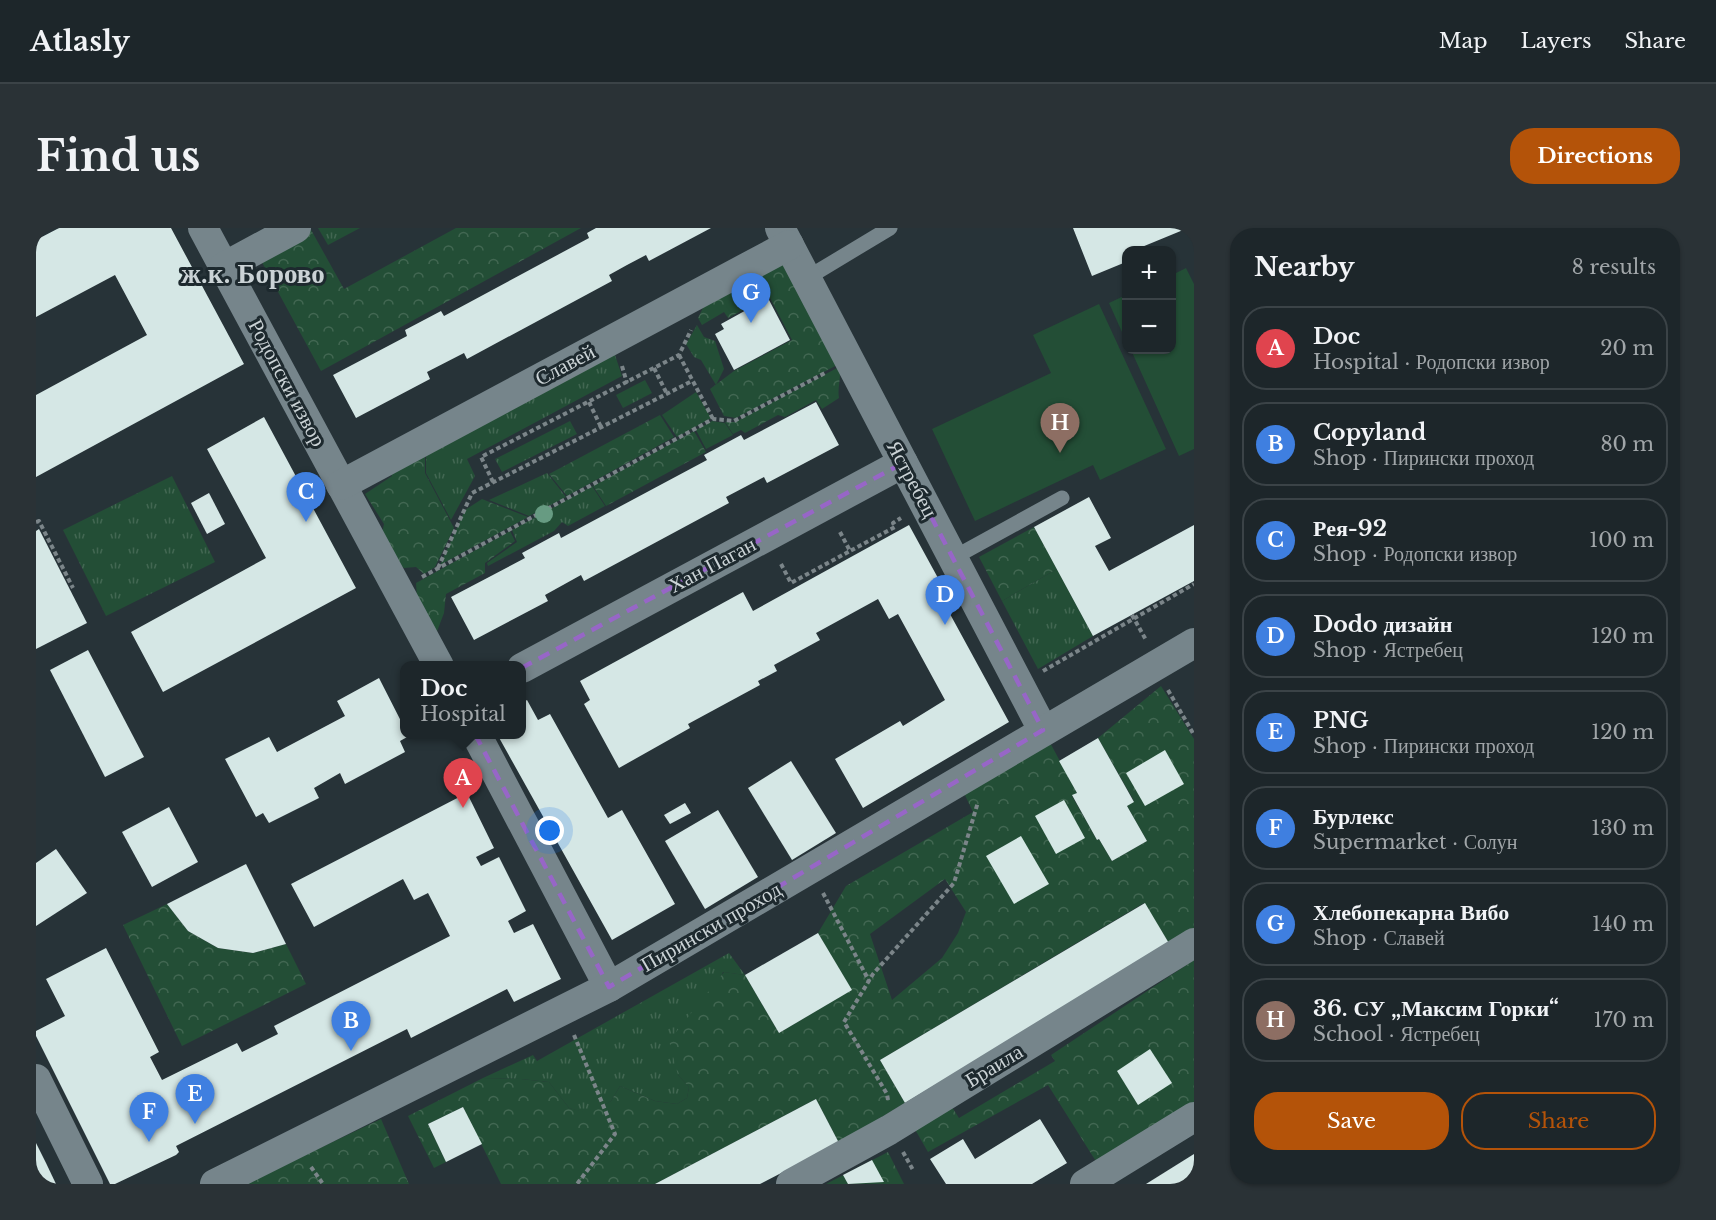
<!DOCTYPE html>
<meta charset="utf-8">
<style>
body{margin:0;font-family:"Libre Baskerville",serif;background:#2a3236;color:#f1f3f6}
.controls{position:absolute;right:18px;top:18px;display:grid;overflow:hidden;border-radius:12px;box-shadow:0 2px 4px #0004}
.controls button{width:54px;height:54px;display:grid;place-items:center;padding:0;border:0;border-bottom:2px solid #3b4347;background:#1d262a;color:#f1f3f6;font:30px sans-serif}
.you{position:absolute;left:514px;top:603px;width:21px;height:21px;margin:-15px;border:4px solid #fff;border-radius:50%;background:#1a73e8;box-shadow:0 0 0 9px #1a73e833}
.badge{display:grid;place-items:center;width:39px;height:39px;border-radius:50%;background:#b45309;color:#fff;font-size:20px;font-weight:700}
.pin{position:absolute;translate:-50% -50px;filter:drop-shadow(0 2px 3px #0008)}
.pin::after{content:'';position:absolute;top:32px;width:21px;height:18px;background:inherit;clip-path:polygon(0 0,100% 0,50% 100%)}
.popup{position:absolute;left:364px;top:433px;width:126px;height:78px;box-sizing:border-box;display:grid;place-content:center;border-radius:12px;background:#1d262a;filter:drop-shadow(0 2px 4px #0005);font-size:20px;white-space:nowrap;color:#a0a5a8}
.popup b{font-size:22px;color:#f1f3f6}
.popup::after{content:'';position:absolute;left:50%;top:100%;margin-left:-12px;border:12px solid transparent;border-top-color:#1d262a}
.list{margin:0;padding:0;list-style:none}
h2{display:flex;justify-content:space-between;align-items:center;height:78px;margin:0;padding:0 24px;font-size:26px}
h2 small{font-size:20px;font-weight:400;color:#a0a5a8}
.list li{display:grid;grid-template-columns:39px 1fr auto;gap:18px;align-items:center;box-sizing:border-box;height:84px;margin:0 12px 12px;padding:0 12px;border:2px solid #3b4347;border-radius:24px}
.list b{display:block;font-size:22px;white-space:nowrap}
.list p{margin:0;font-size:20px;white-space:nowrap;color:#a0a5a8}
.list em{font-size:20px;font-style:normal;color:#a0a5a8}
.actions{display:flex;gap:12px;padding:18px 24px}
.actions a{flex:1;padding:14px 0;border:2px solid #b45309;border-radius:24px;text-align:center;font-size:21px;color:#b45309}
.actions .main{background:#b45309;color:#fff}
.map{position:relative;flex:none;width:1158px;height:956px;overflow:hidden;border-radius:24px}
header{display:flex;align-items:center;gap:36px;box-sizing:border-box;height:84px;padding:0 30px;background:#1d262a;border-bottom:2px solid #3b4347}
header strong{font-size:28px}
nav{display:flex;gap:33px;margin-inline-start:auto;font-size:21px}
.intro{display:flex;align-items:center;justify-content:space-between;box-sizing:border-box;height:144px;padding:0 36px}
h1{margin:0;font-size:42px}
.button{padding:15px 27px;border-radius:24px;background:#b45309;color:#fff;font-size:21px;font-weight:700}
main{display:flex;gap:36px;padding:0 36px}
aside{flex:1;background:#1d262a;border-radius:24px;box-shadow:0 2px 4px #0004}
.map>svg:first-child{display:block}
.grass{fill:url(#grass-tufts)}
.forest{fill:url(#forest-crowns);fill-rule:evenodd}
.garden{fill:#234e36}
.building{fill:#d5e7e5}
.lines{fill:none;stroke-linecap:round;stroke-linejoin:round}
.path{stroke:#7b8589;stroke-width:4;stroke-dasharray:4.5 3;stroke-linecap:butt}
.lane{stroke:#76858b;stroke-width:15}
.street{stroke:#76858b;stroke-width:30}
.tree{fill:#679b82}
.marked{fill:none;stroke:#9766c7;stroke-width:4.5;stroke-dasharray:12 8;stroke-linejoin:round}
.labels{text-anchor:middle;stroke-width:6;stroke-linejoin:round;paint-order:stroke}
.street-label{font-size:21px;fill:#cbd3d6;stroke:#1d292e}
.district-label{font-size:27px;font-weight:bold;fill:#cbd3d6;stroke:#1d292e}
</style>
<header>
<strong>Atlasly</strong>
<nav><a>Map</a><a>Layers</a><a>Share</a></nav>
</header>
<div class="intro"><h1>Find us</h1><a class="button">Directions</a></div>
<main>
<div class="map">
<svg width="1158" height="956" viewBox="0 0 1158 956">
<defs>
<pattern id="grass-tufts" width="24" height="20" patternUnits="userSpaceOnUse" patternTransform="scale(1.5)"><rect width="24" height="20" fill="#234e36"/><path d="M3 7l-1-3M5 7V3M7 7l1-3M15 17l-1-3M17 17v-4M19 17l1-3" fill="none" stroke="#426752"/></pattern>
<pattern id="forest-crowns" width="20" height="18" patternUnits="userSpaceOnUse" patternTransform="scale(1.5)"><rect width="20" height="18" fill="#234e36"/><path d="M2 6a3 3 0 1 1 6 0M12 15a3 3 0 1 1 6 0" fill="none" stroke="#426752"/></pattern>
</defs>
<rect width="100%" height="100%" fill="#273338"/>
<g class="grass">
<path d="M282,0h42l-32,17z"/>
<path d="M661,97l7,12 11,4 9,28 -8,16 -15,-25 -7,-3 -8,-13z"/>
<path d="M575,115l11,33 -155,83 8,17 -24,44 -25,-47v-31z"/>
<path d="M609,152l7,13 -29,15 -7,-13z"/>
<path d="M660,164l15,26 -34,19 -15,-22z"/>
<path d="M534,193l7,13 -75,38 -7,-13z"/>
<path d="M676,193l13,2 8,12 -27,14 -10,-19z"/>
<path d="M511,245l19,24 -37,19 -40,-16z"/>
<path d="M136,248l43,86 -109,54 -43,-86z"/>
<path d="M556,258l13,20 -37,20 -6,-4 -8,9 -66,35 -1,-3 30,-21 -5,-12z"/>
<path d="M1021,341l36,67 -55,33 -36,-68z"/>
<path d="M693,725l16,22 -22,-3 -45,103 11,12 -2,11 -10,6 -22,-3 -35,-15 -9,15 -21,13 -21,-6 -20,-26 -28,-3 -38,-1 50,-23 4,6z"/>
</g>
<g class="forest">
<path d="M274,0l34,61 112,-61h125l-260,143 -63,-116z"/>
<path d="M746,30l57,106 -103,54 -12,-2 -14,-27 24,-18 58,-31 -23,-44 -41,22 -4,-6 -22,13 -4,-7 10,-20z"/>
<path d="M803,139c3,10 -2,20 0,31l-17,11 -6,-9 -31,17 -7,-2 -33,18 -4,-3 -8,4 -8,-12h10z"/>
<path d="M624,187l14,22 -107,59 -18,-22z"/>
<path d="M658,203l12,21 -100,54 -13,-20z"/>
<path d="M389,215v30l29,55 -19,39 -11,7 -8,-7 -12,1 -25,-21 5,-23 -19,-30 27,-18 -8,-12z"/>
<path d="M446,271l46,18 -88,48 25,-55z"/>
<path d="M998,299l23,42 -55,32 -23,-44z"/>
<path d="M474,303l5,10 -30,22v10l-39,21 -2,19 -8,21 -19,-36 -1,-15z"/>
<path d="M1125,458l33,53v192l-24,14 -26,-42 -264,157 25,43 -66,40 -23,-44 -161,85h-154l-38,-77 -35,17 18,38 -12,6 -26,-52 75,-38 38,1 28,3 20,26 21,5 21,-12 9,-15 35,15 22,3 10,-6 2,-11 -11,-12 -9,-34 55,-69 21,3 34,58 72,-43 -33,-57 28,-47 127,-74 -10,-21 84,-54 30,56 -5,3 25,44 2,-1 13,22 35,-20 -20,-35 7,-5 -36,-63zM909,651l21,33 -8,21 -16,25 -50,42 -22,-66z"/>
<path d="M131,676l21,27 30,17 35,5 33,-9 20,40 -124,62 -59,-121z"/>
<path d="M1158,732v144l-97,59 -49,-78 -120,67 -15,-26 37,-22 9,14 96,-57 -4,-6z"/>
<path d="M345,891l28,65h-165z"/>
<path d="M852,924l16,32h-78z"/>
</g>
<g class="garden">
<path d="M1150,40l8,16v165l-15,7 -48,-106h41v-75z"/>
<path d="M1090,67v46l-17,-38z"/>
<path d="M1063,76l67,145 -66,31 -7,-15 -118,56 -43,-92 119,-56 -18,-38z"/>
</g>
<g class="building">
<path d="M23,0h112l73,136 -208,113v-82l111,-60 -32,-60 -79,42v-77z"/>
<path d="M560,0h115l-62,33 -3,-6 -19,10 -18,10 3,6 -145,78 -3,-6 -37,19 3,7 -74,39 -23,-43 74,-39 -2,-6 36,-19 3,5 145,-78 -2,-5z"/>
<path d="M1037,0h115l-51,21v1h-11v12l-34,14z"/>
<path d="M732,70l22,42 -56,30 -19,-36 9,-5 -3,-5z"/>
<path d="M780,174l23,43 -72,38 -3,-6 -38,20 3,6 -145,78 -3,-6 -36,20 3,6 -74,39 -23,-43 74,-39 -3,-5 37,-20 2,5 146,-78 -3,-5 37,-20 3,5z"/>
<path d="M228,189l92,171 -193,104 -32,-60 135,-74 -59,-109z"/>
<path d="M173,265l16,31 -18,10 -16,-31z"/>
<path d="M1053,269l22,41 -16,8 14,25 85,-46v56l-101,55 -59,-109z"/>
<path d="M873,297l35,64 -6,3 71,130 -146,86 -28,-49 65,-38 3,5 42,-26 -47,-86 -9,5 -11,-20 -62,34 4,7 -46,25 3,6 -19,10 2,4 -72,39 2,4 -71,40 -35,-64 6,-4 -10,-19 163,-89 10,19z"/>
<path d="M3,301l48,94 -51,26v-118z"/>
<path d="M52,422l56,107 -39,20 -55,-107z"/>
<path d="M343,450l25,49v7l5,2 -9,5 5,11 -60,32 -5,-11 -26,15 5,10 -50,25 -6,-10 -7,4 -31,-58 44,-22 8,15 68,-36 -8,-15z"/>
<path d="M491,472l11,20 12,-6 58,104 14,-8 53,94 -63,36 -115,-206h25v-31z"/>
<path d="M1062,510l36,64 -7,4 20,35 -35,20 -13,-22 -2,1 -25,-45 5,-2 -18,-32z"/>
<path d="M1129,522l19,34 -39,22 -19,-33z"/>
<path d="M755,533l45,72 -44,27 -44,-72z"/>
<path d="M431,565l27,55 -18,9 5,9 18,-9 27,54 -18,10 6,12 19,-9 28,55 -47,23 -7,-13 -96,49 -4,-9 -231,117 3,6 -3,3 -61,29h-5l-74,-148v-5l29,-15 -19,-37 60,-31 53,104 -9,5 12,23 75,-37 5,9 36,-18 -4,-8 176,-90 -22,-43 -14,7 -11,-21 -89,48 -23,-43z"/>
<path d="M1028,572l21,38 -29,16 -21,-38z"/>
<path d="M649,575l6,10 -21,11 -6,-9z"/>
<path d="M133,579l29,55 -46,25 -30,-55z"/>
<path d="M682,582l40,67 -53,32 -40,-68z"/>
<path d="M985,608l28,48 -35,20 -28,-48z"/>
<path d="M20,621l31,44 -51,33v-63z"/>
<path d="M210,636l40,80 -33,9 -35,-5 -30,-17 -21,-27z"/>
<path d="M1109,675l25,42 -265,158 -25,-43z"/>
<path d="M782,705l34,57 -73,43 -34,-58z"/>
<path d="M1114,821l22,34 -34,22 -21,-34z"/>
<path d="M780,871l23,44 -79,41h-105z"/>
<path d="M427,879l19,37 -36,18 -18,-38z"/>
<path d="M1004,891l27,44 -35,21h-86l-16,-25 33,-20 12,20z"/>
<path d="M0,915l10,20 10,21h-20z"/>
<path d="M1158,926v30h-48z"/>
<path d="M836,932l12,22 -36,2 -5,-9z"/>
</g>
<g class="lines">
<g class="path">
<path d="M643,127l34,64"/>
<path d="M586,138l5,17"/>
<path d="M618,140l13,26"/>
<path d="M553,174l12,25"/>
<path d="M457,254l-12,-25 198,-102 12,-25"/>
<path d="M0,294l3,-1 34,67"/>
<path d="M804,304l10,19 45,-24 -2,-4 8,-5"/>
<path d="M745,336l10,19 59,-32"/>
<path d="M402,340l34,-75 220,-112"/>
<path d="M386,349l291,-158 21,2 91,-48"/>
<path d="M1096,387l14,25"/>
<path d="M1007,443l151,-87"/>
<path d="M1132,462l26,45"/>
<path d="M787,665l46,88"/>
<path d="M538,807l41,99 -38,50"/>
<path d="M852,872l-1,-6 -43,-72 29,-48 81,-91 24,-81"/>
<path d="M867,924l10,18"/>
<path d="M275,939l12,17"/>
</g>
<g class="lane">
<path d="M771,50l83,-50"/>
<path d="M917,330l109,-60"/>
</g>
<g class="street">
<path d="M167,0l236,438"/>
<path d="M744,0l263,502"/>
<path d="M188,39l72,-39"/>
<path d="M305,257l448,-240"/>
<path d="M486,440l381,-205"/>
<path d="M440,506l133,253"/>
<path d="M0,851l52,105"/>
<path d="M179,956l394,-197 585,-344"/>
<path d="M755,956l98,-54 305,-187"/>
<path d="M1049,956l109,-67"/>
</g>
</g>
<circle class="tree" cx="508" cy="286" r="9"/>
<path class="marked" d="M867,235l140,267 -434,257 -151,-285z"/>
<g class="labels">
<g class="street-label">
<text transform="translate(529 137) rotate(-28)" y="7">Славей</text>
<text transform="translate(251 155) rotate(62)" y="7">Родопски извор</text>
<text transform="translate(876 251) rotate(62)" y="7">Ястребец</text>
<text transform="translate(676 337) rotate(-28)" y="7">Хан Паган</text>
<text transform="translate(675 699) rotate(-30)" y="7">Пирински проход</text>
<text transform="translate(958 838) rotate(-31)" y="7">Браила</text>
</g>
<g class="district-label">
<text x="217" y="55">ж.к. Борово</text>
</g>
</g>
</svg>
<div class="controls">
<button>+</button>
<button>−</button>
</div>
<div class="you"></div>
<div class="pin badge" style="left:427px;top:580px;background:#e0444e">A</div>
<div class="popup"><b>Doc</b>Hospital</div>
<div class="pin badge" style="left:315px;top:823px;background:#3f7fe0">B</div>
<div class="pin badge" style="left:270px;top:294px;background:#3f7fe0">C</div>
<div class="pin badge" style="left:909px;top:397px;background:#3f7fe0">D</div>
<div class="pin badge" style="left:159px;top:896px;background:#3f7fe0">E</div>
<div class="pin badge" style="left:113px;top:914px;background:#3f7fe0">F</div>
<div class="pin badge" style="left:715px;top:95px;background:#3f7fe0">G</div>
<div class="pin badge" style="left:1024px;top:225px;background:#8d6e63">H</div>
</div>
<aside>
<h2>Nearby<small>8 results</small></h2>
<ul class="list">
<li><span class="badge" style="background:#e0444e">A</span><div><b>Doc</b><p>Hospital · Родопски извор</p></div><em>20 m</em></li>
<li><span class="badge" style="background:#3f7fe0">B</span><div><b>Copyland</b><p>Shop · Пирински проход</p></div><em>80 m</em></li>
<li><span class="badge" style="background:#3f7fe0">C</span><div><b>Рея-92</b><p>Shop · Родопски извор</p></div><em>100 m</em></li>
<li><span class="badge" style="background:#3f7fe0">D</span><div><b>Dodo дизайн</b><p>Shop · Ястребец</p></div><em>120 m</em></li>
<li><span class="badge" style="background:#3f7fe0">E</span><div><b>PNG</b><p>Shop · Пирински проход</p></div><em>120 m</em></li>
<li><span class="badge" style="background:#3f7fe0">F</span><div><b>Бурлекс</b><p>Supermarket · Солун</p></div><em>130 m</em></li>
<li><span class="badge" style="background:#3f7fe0">G</span><div><b>Хлебопекарна Вибо</b><p>Shop · Славей</p></div><em>140 m</em></li>
<li><span class="badge" style="background:#8d6e63">H</span><div><b>36. СУ „Максим Горки“</b><p>School · Ястребец</p></div><em>170 m</em></li>
</ul>
<div class="actions"><a class="main">Save</a><a>Share</a></div>
</aside>
</main>
